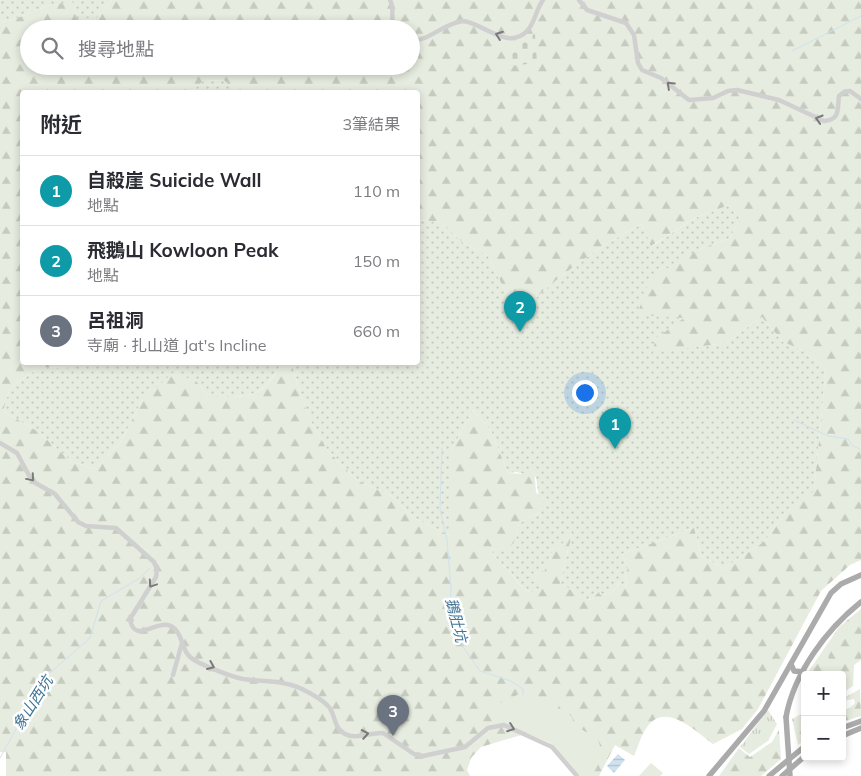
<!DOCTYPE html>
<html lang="zh-TW">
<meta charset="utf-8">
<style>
body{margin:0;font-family:Mulish,"Noto Sans TC",sans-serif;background:#f2f2f3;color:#2b2b33}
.controls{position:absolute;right:15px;bottom:15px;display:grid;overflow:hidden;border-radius:5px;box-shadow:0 2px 8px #0003}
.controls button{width:45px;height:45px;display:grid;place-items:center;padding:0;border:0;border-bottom:1px solid #e1e1e2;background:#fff;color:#2b2b33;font:25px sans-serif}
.you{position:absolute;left:584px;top:392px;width:18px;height:18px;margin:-12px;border:4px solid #fff;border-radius:50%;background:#1a73e8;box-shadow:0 0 0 8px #1a73e833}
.badge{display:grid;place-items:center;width:32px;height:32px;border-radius:50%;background:#e63946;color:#fff;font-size:16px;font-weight:700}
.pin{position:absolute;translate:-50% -41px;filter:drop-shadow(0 1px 2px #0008)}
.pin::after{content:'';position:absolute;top:26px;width:18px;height:15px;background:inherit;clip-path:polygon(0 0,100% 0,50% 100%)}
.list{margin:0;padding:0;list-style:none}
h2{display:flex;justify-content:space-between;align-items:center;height:65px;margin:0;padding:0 20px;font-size:21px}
h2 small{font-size:16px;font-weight:400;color:#7c7c81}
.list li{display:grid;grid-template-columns:32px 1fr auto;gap:15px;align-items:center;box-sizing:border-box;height:70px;padding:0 20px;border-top:1px solid #e1e1e2}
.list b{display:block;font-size:19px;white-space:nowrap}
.list p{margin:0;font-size:16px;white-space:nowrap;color:#7c7c81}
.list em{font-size:16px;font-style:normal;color:#7c7c81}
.icon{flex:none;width:28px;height:28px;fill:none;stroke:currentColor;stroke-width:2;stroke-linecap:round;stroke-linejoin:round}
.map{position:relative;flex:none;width:861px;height:776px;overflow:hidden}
.search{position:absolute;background:#fff;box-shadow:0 2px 8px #0003;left:20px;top:20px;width:400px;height:55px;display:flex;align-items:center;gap:12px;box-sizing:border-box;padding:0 18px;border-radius:28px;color:#7c7c81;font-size:19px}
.panel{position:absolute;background:#fff;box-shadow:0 2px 8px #0003;left:20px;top:90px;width:400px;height:275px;border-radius:5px}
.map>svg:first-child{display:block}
.grass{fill:url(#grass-dots)}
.forest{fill:url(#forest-firs);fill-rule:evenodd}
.cemetery{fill:url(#cemetery-stones)}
.park{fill:url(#park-tufts)}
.garden{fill:#e6ecdf}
.water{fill:url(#water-rules)}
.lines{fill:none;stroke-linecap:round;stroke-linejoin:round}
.stream{stroke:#cfe2ee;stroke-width:1}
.minor{stroke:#d0d0d0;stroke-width:4.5}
.major{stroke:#ababab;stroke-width:5.5}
.major-bridge{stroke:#ababab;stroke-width:5.5}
.oneway{stroke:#7a7a7a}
.labels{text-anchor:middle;stroke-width:5;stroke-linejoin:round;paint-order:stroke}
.water-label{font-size:15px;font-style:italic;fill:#3f7597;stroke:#fff}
</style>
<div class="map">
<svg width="861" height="776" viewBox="0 0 861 776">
<defs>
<pattern id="grass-dots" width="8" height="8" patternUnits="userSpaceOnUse" patternTransform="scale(1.25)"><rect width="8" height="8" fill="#e6ecdf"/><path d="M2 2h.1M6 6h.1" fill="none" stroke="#c6cbc0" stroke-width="1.8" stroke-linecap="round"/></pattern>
<pattern id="forest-firs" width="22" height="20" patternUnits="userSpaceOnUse" patternTransform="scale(1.25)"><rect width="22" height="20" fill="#e6ecdf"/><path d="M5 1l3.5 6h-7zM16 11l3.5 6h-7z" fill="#c6cbc0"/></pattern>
<pattern id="cemetery-stones" width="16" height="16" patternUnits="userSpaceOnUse" patternTransform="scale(1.25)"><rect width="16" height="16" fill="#e6ecdf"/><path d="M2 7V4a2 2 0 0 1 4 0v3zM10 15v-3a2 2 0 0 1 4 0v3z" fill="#c6cbc0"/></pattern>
<pattern id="park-tufts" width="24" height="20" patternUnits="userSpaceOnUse" patternTransform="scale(1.25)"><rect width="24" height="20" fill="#e6ecdf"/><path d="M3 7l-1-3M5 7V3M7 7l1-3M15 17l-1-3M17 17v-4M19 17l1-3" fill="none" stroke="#c6cbc0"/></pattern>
<pattern id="water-rules" width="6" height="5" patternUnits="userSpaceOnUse" patternTransform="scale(1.25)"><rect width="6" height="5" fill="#cfe2ee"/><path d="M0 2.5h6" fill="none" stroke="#b2c2cd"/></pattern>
</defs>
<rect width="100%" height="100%" fill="#fff"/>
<g class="grass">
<path d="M0,0h112l-15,18h-20l-5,-16 -25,4 -40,16 -7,-1z"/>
<path d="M225,80l11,12h-45l12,-11z"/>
<path d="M729,205l11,13 -10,20 -33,12 -12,68 -30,21 -1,13 71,-9 37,-26 21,25 17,7 26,19 -12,124 -29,21 -20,28 -42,28 -22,-14 -7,-27 -72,26 6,15 -3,4 2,12 -5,1 -2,-4c-5,8 -9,13 -20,13l-1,-2 -7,6 -5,1 -27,-17 12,-49 -2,-3 -8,14 -8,3 -10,24 -17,3 17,12 -13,6c-14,-8 -12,-12 -22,-22 -8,-9 -11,-8 -18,-21l26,-14 2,-13 22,-11 -5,-35 -20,-5 -8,1 -17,-42 -18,-21 -22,41v85l-39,-19 -20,-21 -34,-15 -30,-30 -19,-33 -18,-55 127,-1v-144l1,2 22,2 21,20 26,14 17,35 24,13c34,-32 72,-59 113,-80l10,22 43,-28z"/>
<path d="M73,362l209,1c-22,38 -33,34 -74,34l-11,-15 -55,18 -21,42 -26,27 -24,-8 -34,-30 -34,-20 7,-23 30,-21 27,1z"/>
</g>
<g class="forest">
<path d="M112,0h749v560l-11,5 -29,26 -63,118 -16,20 -29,15c-18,-13 -47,-43 -66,-17 -6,8 -9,20 -13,29l-19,-11 -16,31h-18l-30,-33 -23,-10 -47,14 -10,11 -4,12 3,6h-464v-24h-6v-731l7,1 40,-16 25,-5 5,17h20zM29,29h382v37h-382zM224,80l12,12h182v126l1,2 22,2 21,20 26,14 17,35 24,13c34,-32 72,-59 113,-80l9,22 44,-28 34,-13 11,13 -10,20 -33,12 -47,29 -13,36 47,3 -29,21 -2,14 72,-10 37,-26 21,25 17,7 26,19 -12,123 -29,22 -20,28 -42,28 -22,-14 -7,-27 -72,26 6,15 -3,4 2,12 -5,1 -1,-5c-6,9 -10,14 -21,14l-1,-3 -7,7 -4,1 -28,-17 12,-49 -2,-4 -8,15 -8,2 -10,25 -18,3 17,12 -12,6c-14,-8 -12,-11 -22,-22 -8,-9 -11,-8 -18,-21l4,-2 6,4 7,-1 9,-15 2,-13 22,-11 5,-7 -10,-13 -2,-25h-4l-5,7 -17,-1 -17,-42 -18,-21 -22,41v85l-39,-19 -20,-21 -34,-15 -30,-30 -19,-33 -18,-55h-9c-21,38 -34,34 -74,34l-11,-15 -23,-10 -32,28 -21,42 -26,27 -24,-8 -34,-30 -34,-20 7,-23 30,-21 27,1 6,-5 -51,-1v-270h169l12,-11z"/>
<path d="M861,609v51l-7,5 -1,21 -11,7v-18h-36l33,-48z"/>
<path d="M860,689l1,27 -19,6v-11l9,-4 4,-4 -1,-4 -12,2v-2z"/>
<path d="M805,712v28l-7,5 -6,-26z"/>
<path d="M779,730l2,29 -20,17h-42l20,-28 11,9 22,-15z"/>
</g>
<path class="cemetery" d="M535,34l2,29 -29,3 2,-24z"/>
<path class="park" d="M768,710l9,14 -9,17 -19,13 -9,-7z"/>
<g class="garden">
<path d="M822,652l1,3h5l4,20 -8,-1 -4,-15z"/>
<path d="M519,694l11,4 8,9 7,-2 7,-7 5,1 3,4 -3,8h7l8,6 2,8 12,7 9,1c8,12 7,31 -3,41l-15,2 -27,-33 -46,-20h-6l2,-5 -5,-15 9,-1z"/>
<path d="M651,763l12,10 -3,3h-21z"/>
</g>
<path class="water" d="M618,754l7,6 -11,13 -7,-7z"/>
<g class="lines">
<g class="stream">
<path d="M792,51l69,-35"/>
<path d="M794,420l34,16 20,3 4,6 9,5"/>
<path d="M442,448l-2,61 7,31 4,48 -1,16 12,33 1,10 17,24 31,10 12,8v6"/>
<path d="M0,758l44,-80 46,-40 11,-37 39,-23 10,-10"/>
</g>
<g class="minor">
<path d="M390,0c5,9 0,19 4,29"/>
<path d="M579,0l8,10 39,13 8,12 4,28 4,7 19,8 28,22 24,-2 15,-7 9,-1 42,10 45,21c17,-1 13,-13 15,-25l5,-4 6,-1 11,8"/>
<path d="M411,40c15,3 33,-17 52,-19 20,2 45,30 64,10 8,-8 9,-22 16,-31"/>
<path d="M0,443l17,10 15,28 23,13 23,28 8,4 30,2 38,34 3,7 -1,8 -26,42c5,31 34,-11 48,14 5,8 5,18 12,24 8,7 42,20 53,22 19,3 41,1 59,10 8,4 20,10 26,17 8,8 5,22 17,28 11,6 26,-2 38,-1l31,21 9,2 42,-9 23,-19 16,-3 48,22 25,29"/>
<path d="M173,675l9,-32"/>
</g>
<g class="major">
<path d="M791,664l3,7 10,1"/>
<path d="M786,717c8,-44 40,-87 75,-115"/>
<path d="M842,728l19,-7"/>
<path d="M842,736l19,-8"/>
<path d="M709,776l55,-65 67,-118 10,-9 20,-9"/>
<path d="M769,776l36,-30"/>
<path d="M782,776l23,-20"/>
</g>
<path class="major-bridge" d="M786,717l4,59"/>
</g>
<defs><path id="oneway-chevron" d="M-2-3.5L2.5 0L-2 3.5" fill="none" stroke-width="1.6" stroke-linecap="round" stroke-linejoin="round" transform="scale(1.25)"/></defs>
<g class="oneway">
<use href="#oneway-chevron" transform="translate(499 35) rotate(-160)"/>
<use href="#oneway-chevron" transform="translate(670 85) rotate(-137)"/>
<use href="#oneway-chevron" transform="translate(819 119) rotate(-163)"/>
<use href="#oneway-chevron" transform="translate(31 478) rotate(50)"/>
<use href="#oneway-chevron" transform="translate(152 584) rotate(124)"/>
<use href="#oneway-chevron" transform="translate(211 666) rotate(23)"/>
<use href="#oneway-chevron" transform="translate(511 728) rotate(20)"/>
<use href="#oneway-chevron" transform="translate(365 734) rotate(-10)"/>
</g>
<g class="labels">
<g class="water-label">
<text transform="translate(456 620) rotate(76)" y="5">鵝肚坑</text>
<text transform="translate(33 703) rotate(-58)" y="5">象山西坑</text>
</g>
</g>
</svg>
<div class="controls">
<button>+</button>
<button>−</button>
</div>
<div class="you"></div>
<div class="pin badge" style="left:615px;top:449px;background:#0f9aa8">1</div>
<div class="pin badge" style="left:520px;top:332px;background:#0f9aa8">2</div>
<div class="pin badge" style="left:393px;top:736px;background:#6b7280">3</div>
<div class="search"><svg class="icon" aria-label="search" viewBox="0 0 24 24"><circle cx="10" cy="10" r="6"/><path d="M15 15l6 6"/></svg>搜尋地點</div>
<section class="panel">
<h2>附近<small>3筆結果</small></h2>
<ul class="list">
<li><span class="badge" style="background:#0f9aa8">1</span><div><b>自殺崖 Suicide Wall</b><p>地點</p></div><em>110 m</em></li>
<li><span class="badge" style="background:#0f9aa8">2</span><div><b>飛鵝山 Kowloon Peak</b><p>地點</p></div><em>150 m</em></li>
<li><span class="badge" style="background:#6b7280">3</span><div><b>呂祖洞</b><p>寺廟 · 扎山道 Jat's Incline</p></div><em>660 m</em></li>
</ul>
</section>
</div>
